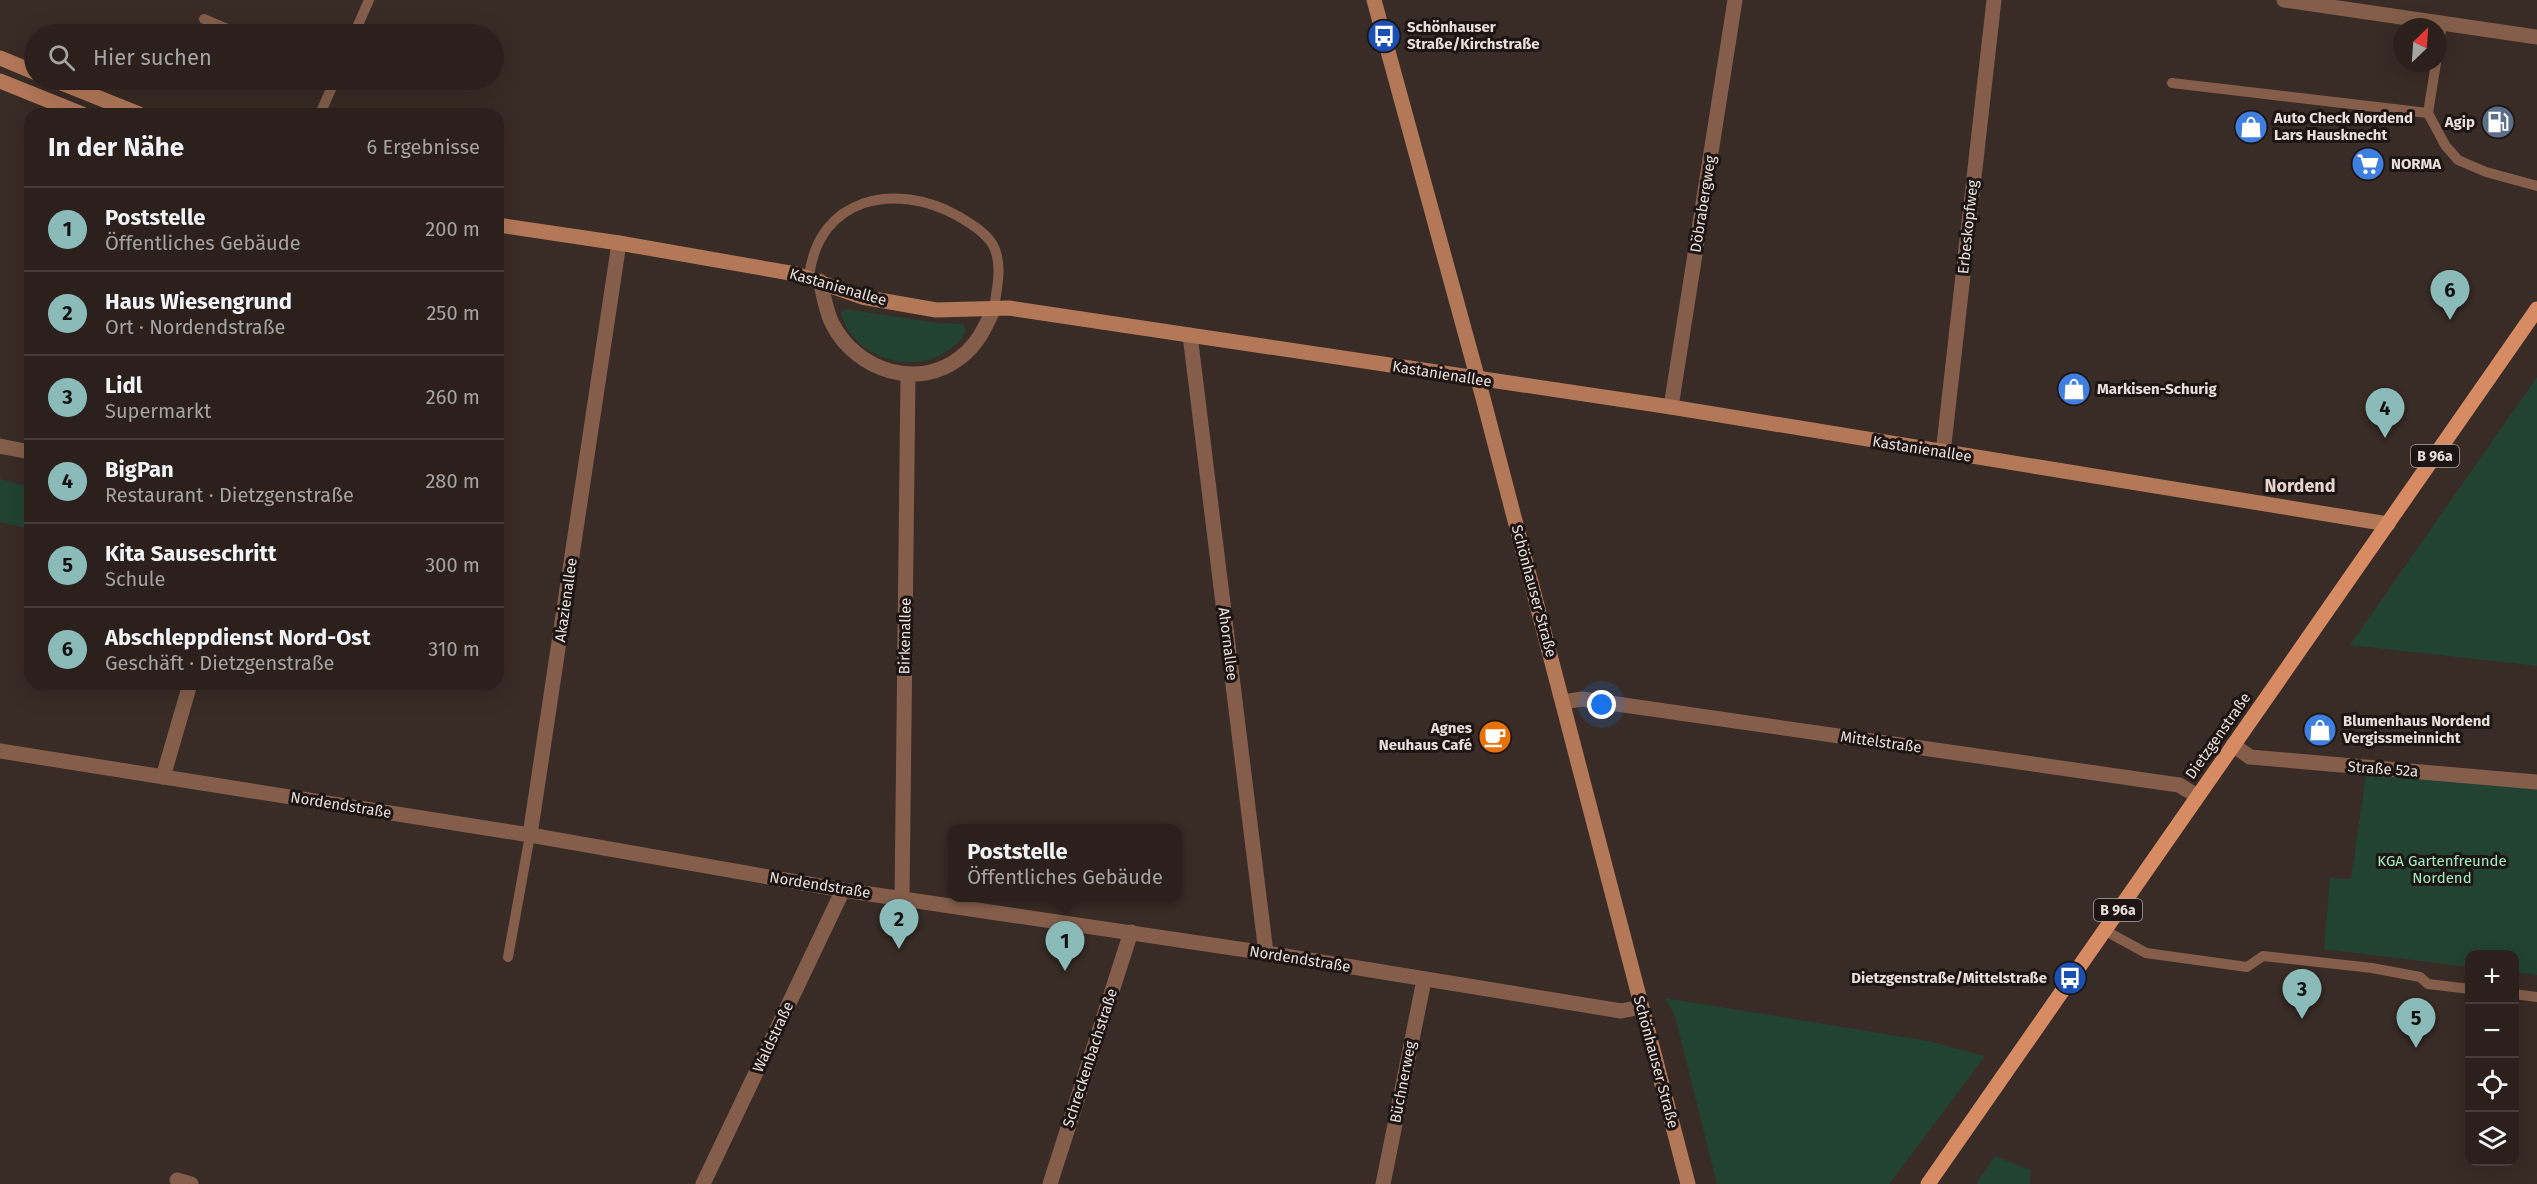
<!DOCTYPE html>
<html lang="de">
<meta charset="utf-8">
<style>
body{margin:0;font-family:"Fira Sans",sans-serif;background:#372d29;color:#f1f3f6}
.controls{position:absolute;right:18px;bottom:18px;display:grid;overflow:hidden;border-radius:12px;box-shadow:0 6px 24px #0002}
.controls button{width:54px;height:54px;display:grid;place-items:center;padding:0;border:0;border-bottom:2px solid #473e3b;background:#2b201c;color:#f1f3f6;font:30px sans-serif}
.compass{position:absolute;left:2393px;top:18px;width:54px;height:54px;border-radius:50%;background:#2b201c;box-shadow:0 6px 24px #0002;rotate:25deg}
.you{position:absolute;left:1602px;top:705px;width:21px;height:21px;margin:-15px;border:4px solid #fff;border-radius:50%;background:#1a73e8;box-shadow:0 0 0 9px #1a73e833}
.badge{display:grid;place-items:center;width:39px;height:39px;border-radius:50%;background:#8bbbb9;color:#111;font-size:20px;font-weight:700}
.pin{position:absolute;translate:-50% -50px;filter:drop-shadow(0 2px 3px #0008)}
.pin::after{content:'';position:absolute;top:32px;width:21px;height:18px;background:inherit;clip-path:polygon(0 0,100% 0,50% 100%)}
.popup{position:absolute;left:948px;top:824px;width:234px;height:78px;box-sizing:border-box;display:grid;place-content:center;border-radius:12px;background:#2b201c;filter:drop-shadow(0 2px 4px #0005);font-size:20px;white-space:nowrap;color:#a6a3a3}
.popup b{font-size:22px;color:#f1f3f6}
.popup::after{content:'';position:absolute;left:50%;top:100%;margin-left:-12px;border:12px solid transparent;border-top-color:#2b201c}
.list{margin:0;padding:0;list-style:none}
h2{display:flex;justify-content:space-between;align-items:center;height:78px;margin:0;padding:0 24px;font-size:26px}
h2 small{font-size:20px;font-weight:400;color:#a6a3a3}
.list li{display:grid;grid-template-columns:39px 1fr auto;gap:18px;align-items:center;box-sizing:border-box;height:84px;padding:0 24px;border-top:2px solid #473e3b}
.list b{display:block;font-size:22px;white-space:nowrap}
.list p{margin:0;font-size:20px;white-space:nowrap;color:#a6a3a3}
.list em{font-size:20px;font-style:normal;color:#a6a3a3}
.icon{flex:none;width:33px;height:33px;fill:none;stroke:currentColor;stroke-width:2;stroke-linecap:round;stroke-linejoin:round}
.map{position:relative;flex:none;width:2537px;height:1184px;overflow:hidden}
.search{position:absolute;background:#2b201c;box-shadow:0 6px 24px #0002;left:24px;top:24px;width:480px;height:66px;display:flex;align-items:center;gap:15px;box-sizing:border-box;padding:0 21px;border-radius:33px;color:#a6a3a3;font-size:22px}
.panel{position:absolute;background:#2b201c;box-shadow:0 6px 24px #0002;left:24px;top:108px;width:480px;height:582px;border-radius:18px}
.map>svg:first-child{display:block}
.green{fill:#224331}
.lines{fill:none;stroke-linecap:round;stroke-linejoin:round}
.lane{stroke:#845e4b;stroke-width:10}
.street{stroke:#845e4b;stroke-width:15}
.secondary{stroke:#b37858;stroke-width:15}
.primary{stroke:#d78b62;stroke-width:15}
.labels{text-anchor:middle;stroke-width:6;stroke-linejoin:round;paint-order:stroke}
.shield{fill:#1c1513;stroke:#aba29e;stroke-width:1.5}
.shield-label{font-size:14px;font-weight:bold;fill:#e8deda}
.poi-label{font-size:15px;font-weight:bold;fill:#e8deda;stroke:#1c1513;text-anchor:start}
.street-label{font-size:15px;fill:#e8deda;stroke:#1c1513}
.park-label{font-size:15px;fill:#9febbf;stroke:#1c1513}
.quarter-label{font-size:18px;font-weight:bold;fill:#e7d4cc;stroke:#1c1513}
</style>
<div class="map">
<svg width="2537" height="1184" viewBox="0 0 2537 1184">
<rect width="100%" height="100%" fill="#392b25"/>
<g class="green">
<path d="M846,309l91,14 26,1 3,7c-2,7 -9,12 -15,17 -35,30 -99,10 -110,-35z"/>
<path d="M2537,377v289l-187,-21z"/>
<path d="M0,479l30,8v42l-30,-7z"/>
<path d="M2366,774l171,15v186l-22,-3 -1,-18h-44l-1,13 -145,-18 6,-71 21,1z"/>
<path d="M1665,998l263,43 57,15 -96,128h-172l-42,-168z"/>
<path d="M1995,1156l35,14v14h-54z"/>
</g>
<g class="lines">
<g class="lane">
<path d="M204,19l36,15"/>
<path d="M354,34l15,-34"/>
<path d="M2438,49l4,-25"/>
<path d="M2436,63l-8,50 17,32 13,15 28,12 51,14"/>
<path d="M2172,83l256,30"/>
<path d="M320,114l15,-34"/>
<path d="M809,277c9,-80 86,-96 149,-61 13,8 27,16 35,29 10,19 4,43 1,63"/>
<path d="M2104,930l42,23 101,14 16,-11 109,12 48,9 8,7 42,5"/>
<path d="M508,957l22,-122"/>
<path d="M2514,994l23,3"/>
</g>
<g class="street">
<path d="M2284,0l253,37"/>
<path d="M820,281c4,14 6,32 13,44 24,46 86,66 128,32 17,-13 25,-31 33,-49"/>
<path d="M1190,335l76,618"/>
<path d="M1671,407l64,-407"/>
<path d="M0,446l30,6"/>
<path d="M1943,453l51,-453"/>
<path d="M1563,702l19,-3 597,86 18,11"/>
<path d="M2233,745l17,12 287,25"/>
<path d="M0,751l530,84 313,55 436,65 342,56 20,-4"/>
<path d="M163,777l27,-93"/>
<path d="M530,835l89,-592"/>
<path d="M902,898l6,-523"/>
<path d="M177,1180l14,4"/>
<path d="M703,1184l140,-294"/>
<path d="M1050,1184l81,-252"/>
<path d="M1383,1184l41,-204"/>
</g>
<g class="secondary">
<path d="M1374,0l109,398 205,786"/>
<path d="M0,58l34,14"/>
<path d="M54,80l85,34"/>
<path d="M0,81l82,33"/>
<path d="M498,225l121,18 177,31 66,23 74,13 73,-2 662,99 717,117"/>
</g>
<path class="primary" d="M1928,1184l609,-875"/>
</g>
<defs>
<g id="bus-disc" transform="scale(1.725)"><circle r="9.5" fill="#1a4fb4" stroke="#1c1513"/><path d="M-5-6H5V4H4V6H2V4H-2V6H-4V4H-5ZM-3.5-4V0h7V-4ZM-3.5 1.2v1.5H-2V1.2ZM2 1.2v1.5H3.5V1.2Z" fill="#fff"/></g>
<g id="fuel-disc" transform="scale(1.725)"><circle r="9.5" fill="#5c6f8a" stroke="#1c1513"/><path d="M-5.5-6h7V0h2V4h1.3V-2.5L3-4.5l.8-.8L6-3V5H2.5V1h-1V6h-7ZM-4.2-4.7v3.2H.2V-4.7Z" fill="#fff"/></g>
<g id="shop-disc" transform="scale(1.725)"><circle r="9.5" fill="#3f7fe0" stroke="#1c1513"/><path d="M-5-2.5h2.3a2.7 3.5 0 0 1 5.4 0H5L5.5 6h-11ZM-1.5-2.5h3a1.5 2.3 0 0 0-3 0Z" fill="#fff"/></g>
<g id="supermarket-disc" transform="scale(1.725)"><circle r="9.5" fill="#3f7fe0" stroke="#1c1513"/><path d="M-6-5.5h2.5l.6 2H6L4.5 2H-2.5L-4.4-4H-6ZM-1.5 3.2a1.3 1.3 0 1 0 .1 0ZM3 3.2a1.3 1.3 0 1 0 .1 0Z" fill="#fff"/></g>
<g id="cafe-disc" transform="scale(1.725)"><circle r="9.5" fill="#e8710a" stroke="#1c1513"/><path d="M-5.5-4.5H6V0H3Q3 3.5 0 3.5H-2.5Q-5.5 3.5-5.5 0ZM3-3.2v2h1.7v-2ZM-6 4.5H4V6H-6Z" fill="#fff"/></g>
</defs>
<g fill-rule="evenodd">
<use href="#bus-disc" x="1384" y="36"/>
<use href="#fuel-disc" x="2498" y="122"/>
<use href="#shop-disc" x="2251" y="127"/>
<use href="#supermarket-disc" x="2368" y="164"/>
<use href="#shop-disc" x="2074" y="389"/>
<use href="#shop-disc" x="2320" y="730"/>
<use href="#cafe-disc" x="1495" y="737"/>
<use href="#bus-disc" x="2070" y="978"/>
</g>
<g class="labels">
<g class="shield">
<rect x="2411" y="445" width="48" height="22" rx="4.5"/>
<rect x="2094" y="899" width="48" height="22" rx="4.5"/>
</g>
<g class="shield-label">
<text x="2435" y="461">B 96a</text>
<text x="2118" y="915">B 96a</text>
</g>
<g class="poi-label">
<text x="1407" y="32">Schönhauser<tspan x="1407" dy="17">Straße/Kirchstraße</tspan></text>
<text x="2274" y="123">Auto Check Nordend<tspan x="2274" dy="17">Lars Hausknecht</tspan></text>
<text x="2475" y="127" text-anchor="end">Agip</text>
<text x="2391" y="169">NORMA</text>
<text x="2097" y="394">Markisen-Schurig</text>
<text x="2343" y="726">Blumenhaus Nordend<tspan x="2343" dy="17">Vergissmeinnicht</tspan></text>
<text x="1472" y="733" text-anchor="end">Agnes<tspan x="1472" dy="17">Neuhaus Café</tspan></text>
<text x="2047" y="983" text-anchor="end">Dietzgenstraße/Mittelstraße</text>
</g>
<g class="street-label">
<text transform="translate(1703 204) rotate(-81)" y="5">Döbrabergweg</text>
<text transform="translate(1968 227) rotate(-84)" y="5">Erbeskopfweg</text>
<text transform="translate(838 287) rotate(16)" y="5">Kastanienallee</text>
<text transform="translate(1442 374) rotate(9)" y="5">Kastanienallee</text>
<text transform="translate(1922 449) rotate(9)" y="5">Kastanienallee</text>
<text transform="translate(1534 591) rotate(75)" y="5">Schönhauser Straße</text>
<text transform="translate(566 600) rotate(-82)" y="5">Akazienallee</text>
<text transform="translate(905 636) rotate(-89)" y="5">Birkenallee</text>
<text transform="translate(1228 644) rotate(83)" y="5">Ahornallee</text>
<text transform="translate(2218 736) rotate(-55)" y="5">Dietzgenstraße</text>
<text transform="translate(1881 742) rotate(8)" y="5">Mittelstraße</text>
<text transform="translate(2383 769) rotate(4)" y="5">Straße 52a</text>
<text transform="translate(341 805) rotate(9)" y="5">Nordendstraße</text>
<text transform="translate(820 885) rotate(9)" y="5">Nordendstraße</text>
<text transform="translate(1300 959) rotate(9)" y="5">Nordendstraße</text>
<text transform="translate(773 1037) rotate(-65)" y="5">Waldstraße</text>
<text transform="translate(1090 1058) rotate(-72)" y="5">Schreckenbachstraße</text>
<text transform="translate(1656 1062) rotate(75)" y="5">Schönhauser Straße</text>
<text transform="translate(1403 1082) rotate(-79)" y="5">Büchnerweg</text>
</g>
<g class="park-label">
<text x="2442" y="866">KGA Gartenfreunde<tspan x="2442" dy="17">Nordend</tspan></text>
</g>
<g class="quarter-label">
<text x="2300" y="492">Nordend</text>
</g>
</g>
</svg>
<div class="controls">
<button>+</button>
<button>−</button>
<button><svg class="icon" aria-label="locate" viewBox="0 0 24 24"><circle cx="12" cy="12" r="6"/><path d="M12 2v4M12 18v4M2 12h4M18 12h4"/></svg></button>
<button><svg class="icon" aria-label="layers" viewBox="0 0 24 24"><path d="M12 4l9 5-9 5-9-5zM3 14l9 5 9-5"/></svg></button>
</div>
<svg class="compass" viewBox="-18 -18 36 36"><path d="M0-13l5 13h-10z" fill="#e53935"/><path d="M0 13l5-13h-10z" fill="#a6a3a3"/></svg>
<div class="you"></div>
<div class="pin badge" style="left:1065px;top:971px">1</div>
<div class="popup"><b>Poststelle</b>Öffentliches Gebäude</div>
<div class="pin badge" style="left:899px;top:949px">2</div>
<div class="pin badge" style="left:2302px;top:1019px">3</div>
<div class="pin badge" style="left:2385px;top:438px">4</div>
<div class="pin badge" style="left:2416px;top:1048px">5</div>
<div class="pin badge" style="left:2450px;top:320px">6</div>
<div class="search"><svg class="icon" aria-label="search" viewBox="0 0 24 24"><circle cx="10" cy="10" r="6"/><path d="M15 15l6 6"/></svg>Hier suchen</div>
<section class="panel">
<h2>In der Nähe<small>6 Ergebnisse</small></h2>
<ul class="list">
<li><span class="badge">1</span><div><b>Poststelle</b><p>Öffentliches Gebäude</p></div><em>200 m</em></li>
<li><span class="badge">2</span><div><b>Haus Wiesengrund</b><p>Ort · Nordendstraße</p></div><em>250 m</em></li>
<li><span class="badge">3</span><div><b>Lidl</b><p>Supermarkt</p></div><em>260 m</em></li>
<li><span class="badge">4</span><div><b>BigPan</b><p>Restaurant · Dietzgenstraße</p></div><em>280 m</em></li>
<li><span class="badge">5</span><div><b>Kita Sauseschritt</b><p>Schule</p></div><em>300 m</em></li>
<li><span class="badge">6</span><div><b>Abschleppdienst Nord-Ost</b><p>Geschäft · Dietzgenstraße</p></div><em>310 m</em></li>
</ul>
</section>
</div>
